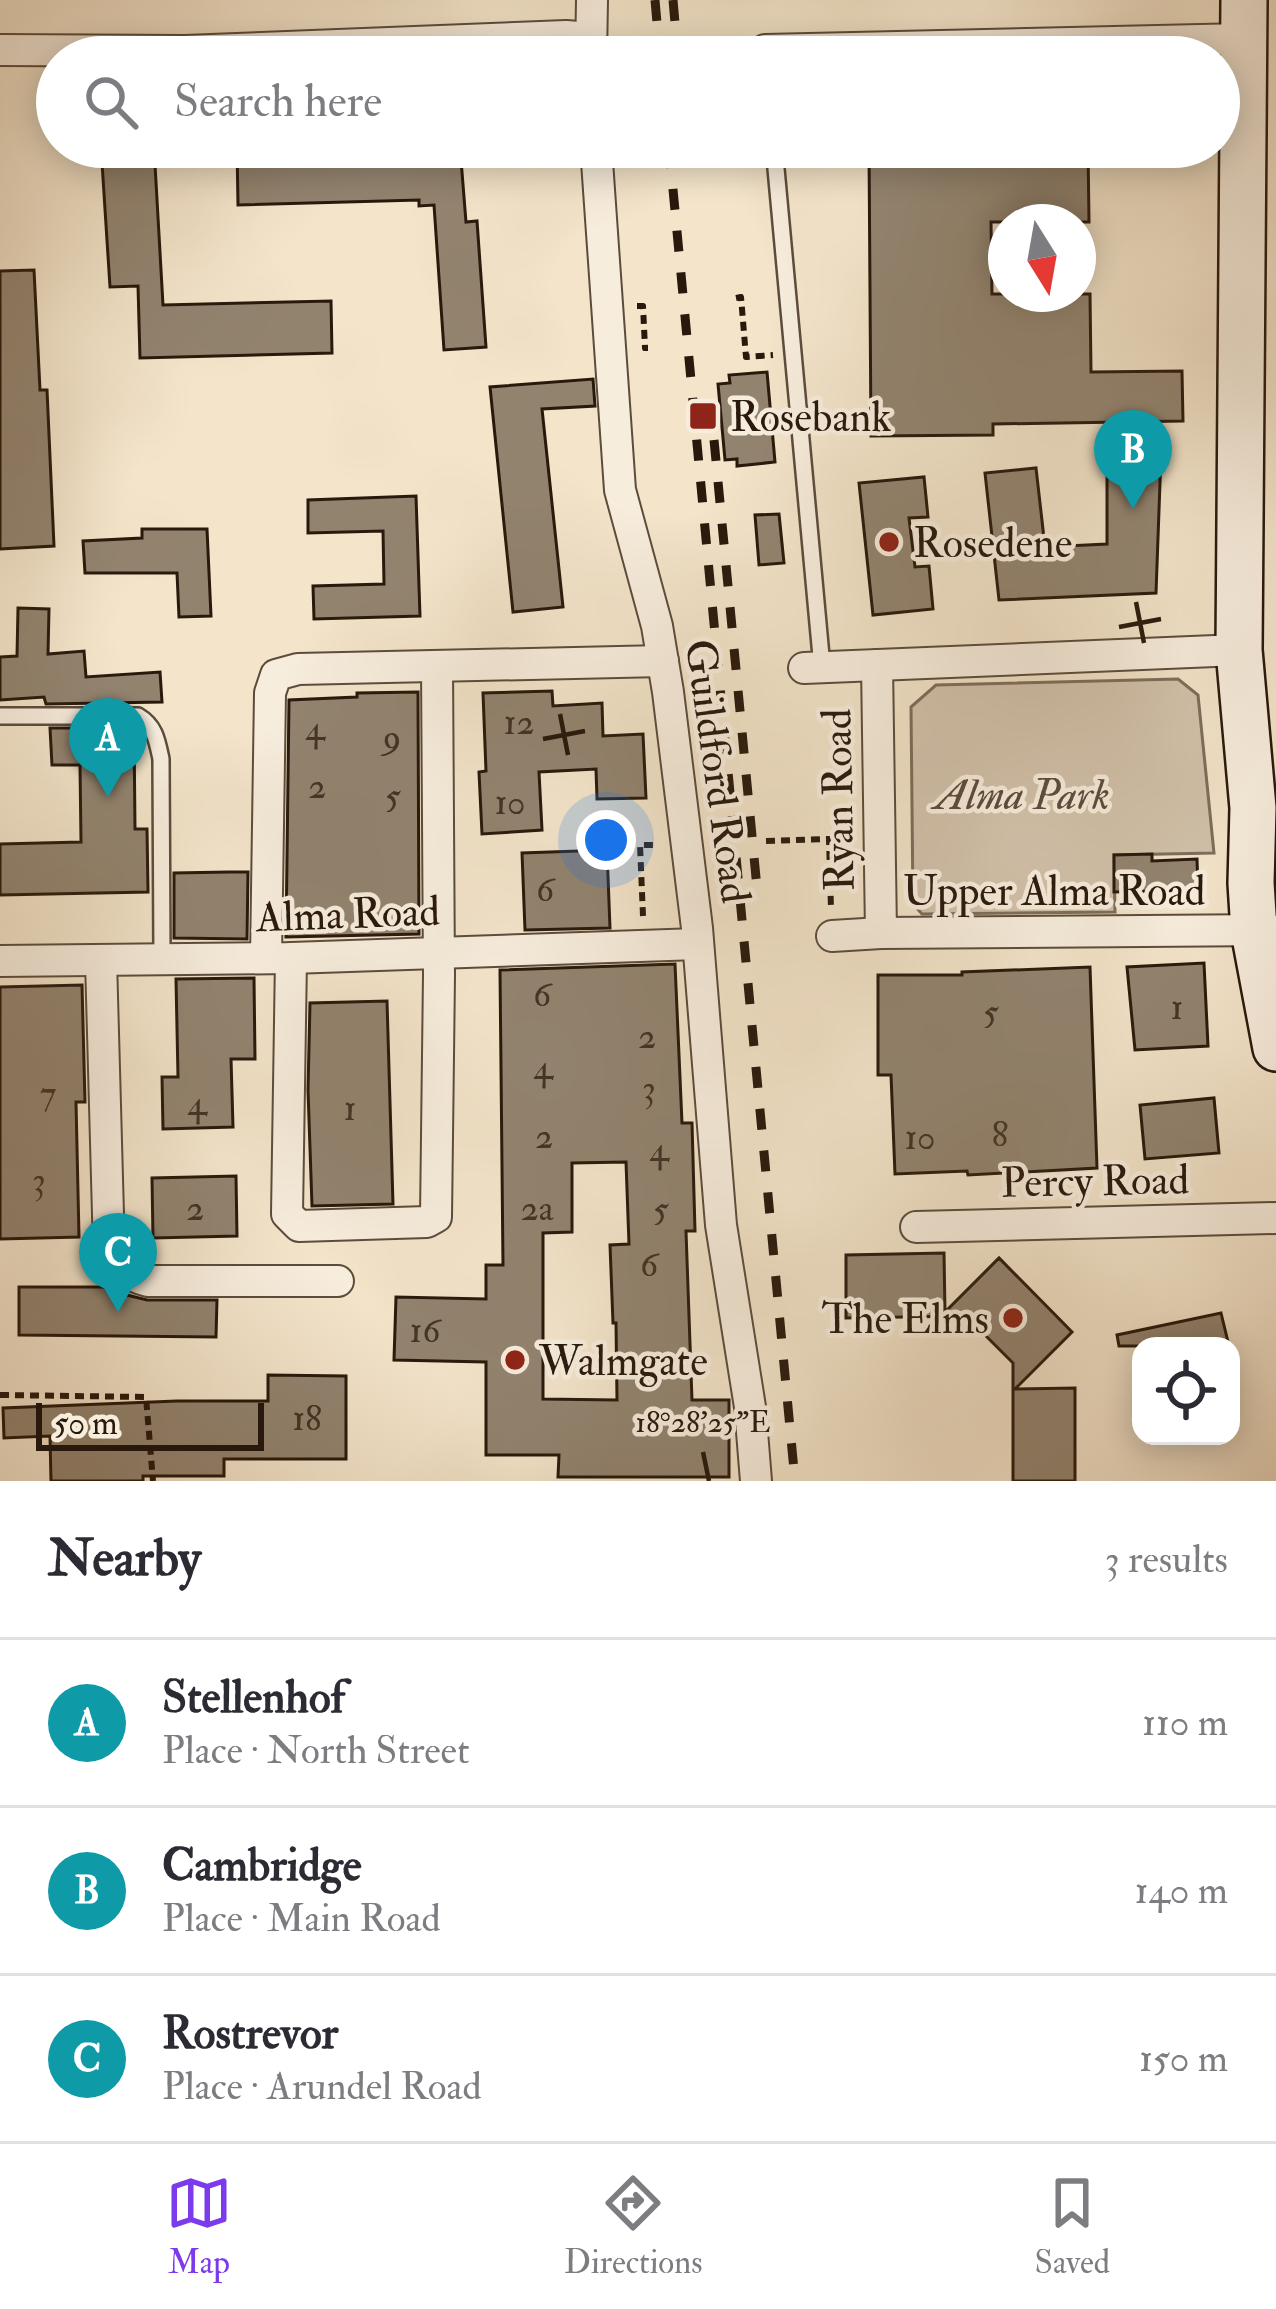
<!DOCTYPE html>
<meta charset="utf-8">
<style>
body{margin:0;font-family:"IM FELL Double Pica",serif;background:#f2f2f3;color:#2b2b33}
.controls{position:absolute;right:36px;bottom:36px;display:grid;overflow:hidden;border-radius:24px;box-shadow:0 6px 30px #0003}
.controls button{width:108px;height:108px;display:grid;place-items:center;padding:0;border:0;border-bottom:3px solid #e1e1e2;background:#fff;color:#2b2b33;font:60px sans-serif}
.compass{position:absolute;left:988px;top:204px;width:108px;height:108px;border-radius:50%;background:#fff;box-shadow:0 6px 30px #0003;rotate:169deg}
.scale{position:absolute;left:36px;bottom:30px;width:228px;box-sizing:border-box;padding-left:12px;border:6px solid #29190c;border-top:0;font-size:33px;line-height:42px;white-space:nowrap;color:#29190c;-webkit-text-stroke:9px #f7eddd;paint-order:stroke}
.you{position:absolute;left:606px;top:840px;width:42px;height:42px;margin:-30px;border:9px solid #fff;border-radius:50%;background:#1a73e8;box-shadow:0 0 0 18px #1a73e833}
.badge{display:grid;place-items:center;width:78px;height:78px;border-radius:50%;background:#7c3aed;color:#fff;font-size:39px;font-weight:700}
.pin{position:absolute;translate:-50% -99px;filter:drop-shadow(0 3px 6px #0008)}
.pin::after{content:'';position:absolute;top:63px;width:42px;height:36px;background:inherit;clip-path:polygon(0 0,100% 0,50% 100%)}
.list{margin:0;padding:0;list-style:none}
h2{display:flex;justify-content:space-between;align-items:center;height:156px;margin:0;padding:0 48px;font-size:51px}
h2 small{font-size:39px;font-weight:400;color:#7c7c81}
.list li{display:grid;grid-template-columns:78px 1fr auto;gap:36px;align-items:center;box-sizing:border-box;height:168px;padding:0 48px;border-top:3px solid #e1e1e2}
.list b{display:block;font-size:45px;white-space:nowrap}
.list p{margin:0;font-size:39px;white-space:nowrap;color:#7c7c81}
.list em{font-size:39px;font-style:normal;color:#7c7c81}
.icon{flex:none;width:66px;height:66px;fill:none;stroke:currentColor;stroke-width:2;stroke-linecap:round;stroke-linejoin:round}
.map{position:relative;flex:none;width:1276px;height:1481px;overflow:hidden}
.search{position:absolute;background:#fff;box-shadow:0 6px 30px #0003;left:36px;right:36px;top:36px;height:132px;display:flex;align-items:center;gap:30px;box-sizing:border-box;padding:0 42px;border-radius:66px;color:#7c7c81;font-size:45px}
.sheet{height:660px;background:#fff}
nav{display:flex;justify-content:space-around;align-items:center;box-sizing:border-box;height:168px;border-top:3px solid #e1e1e2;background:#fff;font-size:33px;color:#7c7c81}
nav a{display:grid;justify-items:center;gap:6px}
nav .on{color:#7c3aed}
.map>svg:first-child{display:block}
.green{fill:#d1c1aa;stroke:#7d6d5b;stroke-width:3}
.building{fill:#92836f;stroke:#29190c;stroke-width:3;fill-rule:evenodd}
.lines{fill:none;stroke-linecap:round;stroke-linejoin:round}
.lane-casing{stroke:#5c4c3c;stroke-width:20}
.street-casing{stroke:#5c4c3c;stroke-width:34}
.secondary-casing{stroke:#29190c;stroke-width:50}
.path{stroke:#29190c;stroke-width:6;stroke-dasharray:9 6;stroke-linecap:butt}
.lane{stroke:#f7eddd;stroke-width:15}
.street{stroke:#f7eddd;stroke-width:30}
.secondary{stroke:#f7eddd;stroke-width:45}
.rail{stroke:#29190c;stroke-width:9;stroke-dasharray:21 21;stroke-linecap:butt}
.ticks{fill:none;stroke:#29190c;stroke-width:4.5}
.poi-dot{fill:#8f2418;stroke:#f7eddd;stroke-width:4.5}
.labels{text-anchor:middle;stroke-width:9;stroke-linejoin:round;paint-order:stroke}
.number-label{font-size:36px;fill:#433425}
.poi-label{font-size:42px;fill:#29190c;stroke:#f7eddd;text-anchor:start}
.street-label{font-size:42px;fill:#29190c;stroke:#f7eddd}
.park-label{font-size:42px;font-style:italic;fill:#5b4b3b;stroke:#f7eddd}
.ticks-label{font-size:30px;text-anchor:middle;fill:#29190c;stroke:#f7eddd;stroke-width:9;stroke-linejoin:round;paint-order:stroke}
</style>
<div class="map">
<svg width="1276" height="1481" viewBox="0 0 1276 1481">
<rect width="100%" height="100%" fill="#f3e4ca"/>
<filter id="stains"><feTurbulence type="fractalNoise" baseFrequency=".00167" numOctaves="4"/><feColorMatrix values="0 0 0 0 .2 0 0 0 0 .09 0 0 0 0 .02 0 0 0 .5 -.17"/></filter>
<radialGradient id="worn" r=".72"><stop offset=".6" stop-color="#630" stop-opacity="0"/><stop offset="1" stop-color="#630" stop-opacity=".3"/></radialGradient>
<path class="green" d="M1178,679l20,16 16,158 -100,2 1,57 -193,2 -9,-10 -2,-197 25,-22z"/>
<g class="building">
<path d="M101,147h53l9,158 168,-4 1,52 -192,5 -2,-72 -28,1z"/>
<path d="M237,147h223l6,75 11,-1 9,126 -42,3 -10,-145 -15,1v-6l-181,5z"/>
<path d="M869,147h219l1,75h-98l1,72h98l1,78 91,-1 1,50 -190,3v11l-122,1z"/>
<path d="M34,270l6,120h7l7,156 -54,3v-278z"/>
<path d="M767,372l8,90 -38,4v-7l-12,1 -7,-76 12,-1 -1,-8z"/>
<path d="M593,379l2,27 -53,3 21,198 -50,5 -23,-225z"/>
<path d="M1161,455l-5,138 -157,7 -14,-127 51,-5 9,79 62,-3v-83z"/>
<path d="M924,477l4,40 -19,1 6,49 14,-1 4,43 -60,6 -14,-132z"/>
<path d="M416,496l4,120 -106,3 -1,-33 71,-2 -1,-53 -75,2v-33z"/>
<path d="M779,514l5,49 -25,2 -4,-50z"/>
<path d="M142,529h65l4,87 -32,1 -2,-44h-92l-2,-32 59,-3z"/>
<path d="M18,608l31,1 -1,45 36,-3 2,26 74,-5 2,30 -116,2 -2,-7 -44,3v-43l17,-1z"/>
<path d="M552,691l1,15 49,-3 1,33 40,-2 3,64 -49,1 -1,-30 -57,3 3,58 -60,4 -3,-62 7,-1 -3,-78z"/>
<path d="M418,692l1,242 -133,3 3,-237 68,-3v-4z"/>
<path d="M50,728h84l1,101h12l1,63 -148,3v-51l81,-2 -1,-77h-28z"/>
<path d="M607,850l3,78 -85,2 -3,-77z"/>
<path d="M1152,854v7l45,-2 1,31 -84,2v-37z"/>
<path d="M229,872h19l-1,67 -73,-1v-65z"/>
<path d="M1204,963l4,83 -73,4 -8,-83z"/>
<path d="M675,964l7,159h10l3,108h-9l6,169h37v77h-171l1,-22h-73v-93l-92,-2 2,-63 90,2v-34h17l-3,-295zM626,1162l3,82 -19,1 3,78h3l1,77 -74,-1v-166l29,-1v-69z"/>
<path d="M1090,967l7,201 -129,7 -1,-4 -72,3 -4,-99h-13v-100h84v-3z"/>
<path d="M254,978l1,81h-24l2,68 -70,2 -1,-52h16l-2,-98z"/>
<path d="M82,985l3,117h-9l3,135 -79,2v-252z"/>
<path d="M387,1001l6,203 -81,2 -4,-116 2,-87z"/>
<path d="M1214,1098l5,55 -74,6 -5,-54z"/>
<path d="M236,1176l1,60 -84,2 -1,-60z"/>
<path d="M944,1253l1,59 54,-54 73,74 -57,57 60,-1v93h-62v-118l-47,-47 -120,2v-63z"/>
<path d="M19,1287h95l13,8 20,5h70l-1,37 -197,-2z"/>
<path d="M1221,1313l8,33h-110l-2,-11z"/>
<path d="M268,1375l78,1v83h-122v17h-81v5h-92l-1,-45 -46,2 -1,-30 174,-7h91z"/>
</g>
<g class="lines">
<g class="lane-casing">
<g id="lane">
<path d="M774,147l48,520"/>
<path d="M0,716h138c17,10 19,24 23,43l1,200"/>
</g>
</g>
<g class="street-casing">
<g id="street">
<path d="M0,50l185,1 381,-15 24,2"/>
<path d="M765,50l479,-11"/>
<path d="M591,57l1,-57"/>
<path d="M596,147l24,343 37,136 11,66 29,236 24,297 29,182 6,74"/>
<path d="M877,665l4,268"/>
<path d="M804,668l435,-18"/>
<path d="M832,936l49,-3 389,-3"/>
<path d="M266,958l4,-265 6,-18 22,-6 365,-8"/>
<path d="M291,958l-4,256 12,12 128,-4 9,-5 3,-242 -2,-309"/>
<path d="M101,960l8,291c13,19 16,24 39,30h190"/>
<path d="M0,961l291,-3 407,-14"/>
<path d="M916,1227l360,-9"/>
</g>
</g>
<g class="secondary-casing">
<path id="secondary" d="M1244,0l-5,650 14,158 -2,75 3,48 22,117"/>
</g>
<g class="path">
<path d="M736,298l5,-1 5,60 27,-2"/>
<path d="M637,306h6l2,42h3"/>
<path d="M766,841l63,-2 2,70"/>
<path d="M643,916l-3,-71h18"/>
<path d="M0,1395l146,2 7,84"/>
</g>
<use href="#lane" class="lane"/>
<use href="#street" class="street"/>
<use href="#secondary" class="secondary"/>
<g class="rail">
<path d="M655,0l5,57"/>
<path d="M673,0l5,57"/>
<path d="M669,147l126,1334"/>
<path d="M714,440l43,448"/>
</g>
</g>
<path class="ticks" d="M1136,602l8,41M1119,627l42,-8M560,714l8,41M543,739l42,-8M703,1452l6,29"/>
<g class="poi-dot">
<rect x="688" y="401" width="30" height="30" rx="6"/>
<circle cx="889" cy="542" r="12"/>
<circle cx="1013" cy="1318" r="12"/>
<circle cx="515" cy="1360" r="12"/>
</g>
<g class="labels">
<g class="number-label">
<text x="519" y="734">12</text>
<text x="315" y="740">4</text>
<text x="392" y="749">9</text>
<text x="317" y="798">2</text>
<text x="393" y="808">5</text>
<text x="510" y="814">10</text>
<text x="545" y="901">6</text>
<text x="542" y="1006">6</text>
<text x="1177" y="1019">1</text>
<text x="991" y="1024">5</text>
<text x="647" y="1048">2</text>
<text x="543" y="1079">4</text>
<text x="649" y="1100">3</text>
<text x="48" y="1105">7</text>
<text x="197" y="1115">4</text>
<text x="350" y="1120">1</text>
<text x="1000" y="1146">8</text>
<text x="544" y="1148">2</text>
<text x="920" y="1149">10</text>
<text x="659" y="1161">4</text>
<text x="39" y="1192">3</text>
<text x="195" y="1220">2</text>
<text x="537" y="1220">2a</text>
<text x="661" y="1221">5</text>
<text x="649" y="1276">6</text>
<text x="425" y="1342">16</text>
<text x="307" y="1430">18</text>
</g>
<g class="poi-label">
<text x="730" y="431">Rosebank</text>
<text x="913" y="557">Rosedene</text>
<text x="989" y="1333" text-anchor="end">The Elms</text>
<text x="539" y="1375">Walmgate</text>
</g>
<g class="street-label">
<text transform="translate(719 771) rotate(82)" y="15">Guildford Road</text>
<text transform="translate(837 800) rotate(-91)" y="15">Ryan Road</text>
<text x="1054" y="905">Upper Alma Road</text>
<text transform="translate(348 913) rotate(-2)" y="15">Alma Road</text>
<text transform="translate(1095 1180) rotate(-1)" y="15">Percy Road</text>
</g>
<g class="park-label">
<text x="1022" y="809">Alma Park</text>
</g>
</g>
<g class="ticks-label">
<text x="703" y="1432">18°28'25"E</text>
</g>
<rect width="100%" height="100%" filter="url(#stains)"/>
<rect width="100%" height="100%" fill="url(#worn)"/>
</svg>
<div class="controls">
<button><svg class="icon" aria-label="locate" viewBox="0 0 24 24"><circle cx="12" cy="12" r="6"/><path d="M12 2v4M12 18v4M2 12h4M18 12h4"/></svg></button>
</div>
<svg class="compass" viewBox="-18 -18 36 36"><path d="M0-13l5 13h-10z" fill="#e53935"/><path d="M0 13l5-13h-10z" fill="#7c7c81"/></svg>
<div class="scale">50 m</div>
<div class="you"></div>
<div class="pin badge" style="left:108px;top:797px;background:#0f9aa8">A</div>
<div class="pin badge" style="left:1133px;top:509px;background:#0f9aa8">B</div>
<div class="pin badge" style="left:118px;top:1312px;background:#0f9aa8">C</div>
<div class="search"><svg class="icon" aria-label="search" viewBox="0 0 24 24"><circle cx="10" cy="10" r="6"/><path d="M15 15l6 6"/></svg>Search here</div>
</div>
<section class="sheet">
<h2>Nearby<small>3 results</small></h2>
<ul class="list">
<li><span class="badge" style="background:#0f9aa8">A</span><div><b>Stellenhof</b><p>Place · North Street</p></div><em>110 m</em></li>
<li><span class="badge" style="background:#0f9aa8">B</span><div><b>Cambridge</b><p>Place · Main Road</p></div><em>140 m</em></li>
<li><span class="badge" style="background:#0f9aa8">C</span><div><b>Rostrevor</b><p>Place · Arundel Road</p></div><em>150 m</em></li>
</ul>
</section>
<nav>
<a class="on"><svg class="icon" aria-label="map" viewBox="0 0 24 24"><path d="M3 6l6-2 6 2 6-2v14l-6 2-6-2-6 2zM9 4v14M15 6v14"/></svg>Map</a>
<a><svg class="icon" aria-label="directions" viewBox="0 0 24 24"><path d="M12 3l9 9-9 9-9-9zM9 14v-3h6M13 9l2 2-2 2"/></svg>Directions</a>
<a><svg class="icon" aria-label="saved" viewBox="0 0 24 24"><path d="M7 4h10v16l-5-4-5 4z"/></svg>Saved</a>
</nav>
